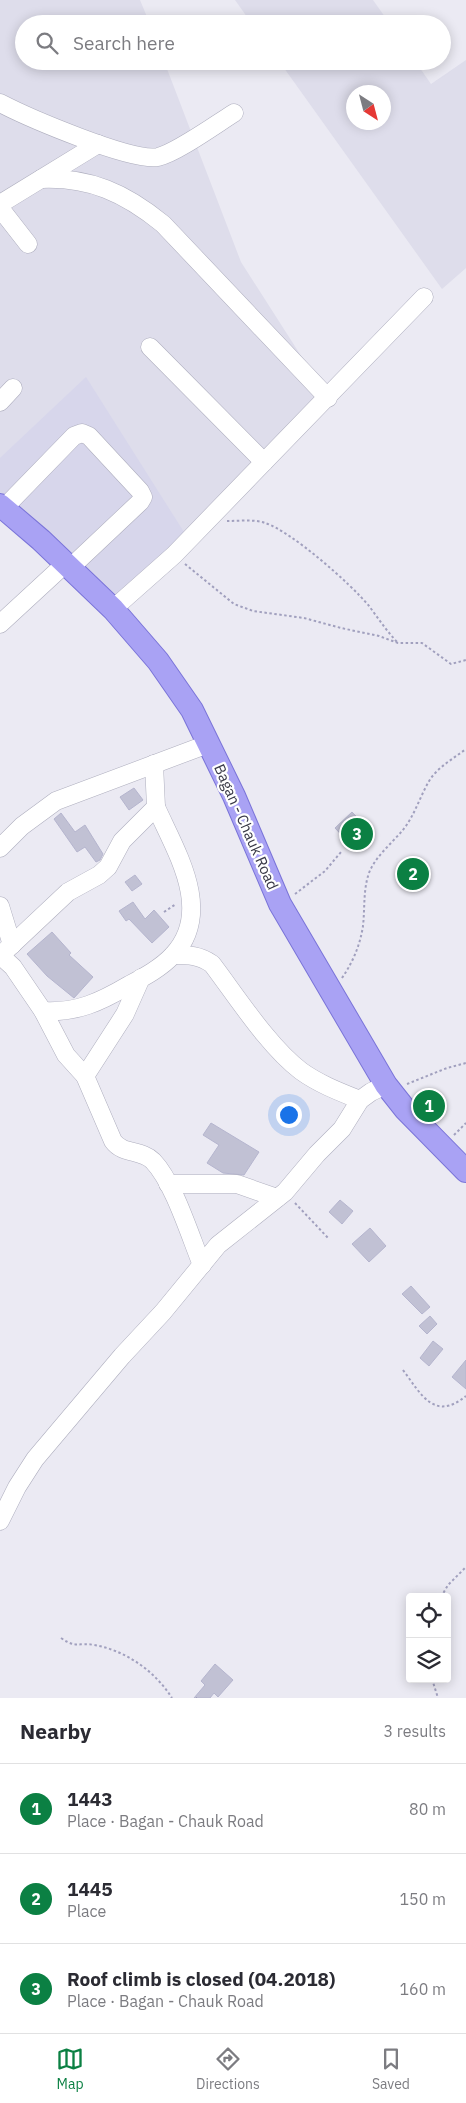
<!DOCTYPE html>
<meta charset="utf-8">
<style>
body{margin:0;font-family:"IBM Plex Sans",sans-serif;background:#f7f7f7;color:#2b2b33}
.controls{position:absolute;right:15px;bottom:15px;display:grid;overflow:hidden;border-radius:5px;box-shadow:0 2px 12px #0003}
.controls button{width:45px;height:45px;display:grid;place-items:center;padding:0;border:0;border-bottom:1px solid #e1e1e2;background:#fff;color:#2b2b33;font:25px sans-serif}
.compass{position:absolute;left:346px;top:85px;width:45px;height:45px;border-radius:50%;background:#fff;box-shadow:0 2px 12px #0003;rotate:144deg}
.you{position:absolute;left:288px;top:1114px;width:18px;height:18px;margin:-12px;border:4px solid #fff;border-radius:50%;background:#1a73e8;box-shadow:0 0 0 8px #1a73e833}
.badge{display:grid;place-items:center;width:32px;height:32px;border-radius:50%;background:#0b8043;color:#fff;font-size:16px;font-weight:700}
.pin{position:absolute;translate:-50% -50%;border:2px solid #fff;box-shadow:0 1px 5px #0006}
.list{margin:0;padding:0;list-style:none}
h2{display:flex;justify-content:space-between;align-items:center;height:65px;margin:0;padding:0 20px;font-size:21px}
h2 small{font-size:16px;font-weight:400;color:#7c7c81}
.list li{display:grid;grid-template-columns:32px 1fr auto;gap:15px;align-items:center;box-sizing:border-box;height:90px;padding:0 20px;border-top:1px solid #e1e1e2}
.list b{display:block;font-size:19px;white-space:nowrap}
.list p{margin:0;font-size:16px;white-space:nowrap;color:#7c7c81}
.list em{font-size:16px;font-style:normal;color:#7c7c81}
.icon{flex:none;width:28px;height:28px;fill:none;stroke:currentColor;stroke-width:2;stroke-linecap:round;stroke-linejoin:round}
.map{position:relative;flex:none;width:466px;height:1698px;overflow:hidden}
.search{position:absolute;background:#fff;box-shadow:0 2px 12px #0003;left:15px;right:15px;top:15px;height:55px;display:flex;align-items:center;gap:12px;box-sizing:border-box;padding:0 18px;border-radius:28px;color:#7c7c81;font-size:19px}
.sheet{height:335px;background:#fff}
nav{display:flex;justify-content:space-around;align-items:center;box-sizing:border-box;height:70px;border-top:1px solid #e1e1e2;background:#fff;font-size:14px;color:#7c7c81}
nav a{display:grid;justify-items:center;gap:2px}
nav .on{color:#0b8043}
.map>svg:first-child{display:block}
.residential{fill:#deddeb;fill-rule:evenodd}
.education{fill:#d7d6eb}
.building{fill:#c1c1d4;stroke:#b5b5ce}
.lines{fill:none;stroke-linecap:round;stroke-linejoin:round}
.minor-casing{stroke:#aeaebe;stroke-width:19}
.major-casing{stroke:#7a74d8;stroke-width:24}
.path{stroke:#a1a0be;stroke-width:2;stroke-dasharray:2.5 2.5;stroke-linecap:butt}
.minor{stroke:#fff;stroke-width:18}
.major{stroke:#a9a2f4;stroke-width:22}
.labels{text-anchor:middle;stroke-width:4.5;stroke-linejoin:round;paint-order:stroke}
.street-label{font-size:15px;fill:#393947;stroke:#fff}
</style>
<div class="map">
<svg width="466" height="1698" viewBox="0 0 466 1698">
<rect width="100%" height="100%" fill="#ebeaf3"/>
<g class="residential">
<path d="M0,0h140l10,24h-126v37h140l77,201 87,136 -154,157 -174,-44z"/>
<path d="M235,0h138l17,24h-138z"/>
<path d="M466,60v208l-24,21 -163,-228h136l16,23zM384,92v30h-30v-30z"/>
</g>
<path class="education" d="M86,377l103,163 -76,69 -113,-104v-47z"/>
<g class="building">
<path d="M134,788l9,12 -14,10 -9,-13z"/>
<path d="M352,812l16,17 -17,16 -16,-17z"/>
<path d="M61,813l14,19 10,-7 18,29 -3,6 -4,2 -11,-15 -8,5 -23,-33z"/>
<path d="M135,875l7,9 -10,7 -7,-9z"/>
<path d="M133,902l12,17 9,-9 15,17 -17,16 -23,-24 -3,2 -7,-10z"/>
<path d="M52,932l19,21 -2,2 24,22 -19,21 -27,-22 -20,-22z"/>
<path d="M211,1123l48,29 -15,23 -21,-2 -16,-10 12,-18 -16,-10z"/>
<path d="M340,1200l13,11 -11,13 -13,-12z"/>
<path d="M370,1228l16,18 -17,16 -17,-18z"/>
<path d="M411,1286l19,21 -8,7 -20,-20z"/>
<path d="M430,1316l7,8 -10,10 -8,-8z"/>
<path d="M433,1341l10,8 -14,17 -9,-8z"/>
<path d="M466,1360v29l-14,-12z"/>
<path d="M215,1664l18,16 -15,17 -4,-4 -4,5h-16l11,-13 -4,-4z"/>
</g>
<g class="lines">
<g class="minor-casing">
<g id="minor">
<path d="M0,103c27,14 131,59 158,54 18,-4 57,-32 76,-44"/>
<path d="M41,179c49,-2 84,14 122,45l165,174"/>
<path d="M0,204l98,-60"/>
<path d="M0,208l28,36"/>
<path d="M150,347l114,115"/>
<path d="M0,402l13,-14"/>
<path d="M4,508l70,-72 8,-3 7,3 51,55 3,6 -3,5 -70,66"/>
<path d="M113,609l61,-54 250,-258"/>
<path d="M0,624l65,-60"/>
<path d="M0,848l22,-22 34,-25 152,-57"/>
<path d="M0,906l12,39"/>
<path d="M0,955l13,12 30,44 23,44 19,21 28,65c10,14 28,8 40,20 21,22 37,75 49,104"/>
<path d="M1,955l67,-63 31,-17 9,-8 14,-26 34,-34 -2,-43"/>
<path d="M173,955c16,0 26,0 39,9 25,33 57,83 89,107 18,13 39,21 59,29"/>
<path d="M43,1011c34,2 57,-9 86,-26 15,-8 32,-17 44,-30 41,-44 3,-103 -17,-148"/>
<path d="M85,1076l40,-62 16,-36"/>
<path d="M168,1184h69l40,14"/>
<path d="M0,1521l17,-34 18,-28 87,-103 41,-44 55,-67 67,-53 32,-38 25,-25 18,-29 11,-8 15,-7"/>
</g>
</g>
<g class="major-casing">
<path id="major" d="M0,505l41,35 72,69 45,52 34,49 42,86 46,108 106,181 19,24 61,62"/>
</g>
<g class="path">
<path d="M227,521c12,0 27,-2 38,2 26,8 86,61 104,83 9,12 17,24 28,36"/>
<path d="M185,564l49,40 19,7 51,7 37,10 38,8 19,7h24l29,21 15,-4"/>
<path d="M295,894l30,-23 16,-19"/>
<path d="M164,912l12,-8"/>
<path d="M342,978c11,-16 18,-33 21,-52 2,-18 0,-36 6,-53 6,-16 22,-29 33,-42 13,-15 18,-36 29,-53 9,-12 23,-20 35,-29"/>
<path d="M407,1084l40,-16 19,-5"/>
<path d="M454,1135l12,-12"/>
<path d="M295,1203l34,36"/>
<path d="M403,1370c18,24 31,52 63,26"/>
<path d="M441,1597l7,-12 18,-18"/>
<path d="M61,1638c16,11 17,4 33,7 31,5 61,26 78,53"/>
<path d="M432,1679l6,19"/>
<path d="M196,1698h1"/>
</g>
<use href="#minor" class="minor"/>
<use href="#major" class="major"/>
</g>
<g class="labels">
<g class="street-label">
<text transform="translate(246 827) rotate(66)" y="5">Bagan - Chauk Road</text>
</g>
</g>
</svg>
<div class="controls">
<button><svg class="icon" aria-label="locate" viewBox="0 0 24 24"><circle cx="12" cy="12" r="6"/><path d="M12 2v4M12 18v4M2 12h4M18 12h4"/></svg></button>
<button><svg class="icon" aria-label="layers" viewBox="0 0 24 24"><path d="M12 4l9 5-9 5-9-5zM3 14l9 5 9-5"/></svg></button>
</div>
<svg class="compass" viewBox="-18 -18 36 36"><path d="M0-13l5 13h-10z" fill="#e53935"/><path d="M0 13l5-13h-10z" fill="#7c7c81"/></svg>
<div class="you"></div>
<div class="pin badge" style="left:429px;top:1106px">1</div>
<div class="pin badge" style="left:413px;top:874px">2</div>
<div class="pin badge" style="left:357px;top:834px">3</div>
<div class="search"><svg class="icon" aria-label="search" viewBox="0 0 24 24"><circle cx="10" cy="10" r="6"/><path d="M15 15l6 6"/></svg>Search here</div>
</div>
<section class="sheet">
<h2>Nearby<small>3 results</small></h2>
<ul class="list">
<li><span class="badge">1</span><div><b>1443</b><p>Place · Bagan - Chauk Road</p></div><em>80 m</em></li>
<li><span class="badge">2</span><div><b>1445</b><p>Place</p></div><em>150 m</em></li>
<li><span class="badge">3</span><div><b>Roof climb is closed (04.2018)</b><p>Place · Bagan - Chauk Road</p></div><em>160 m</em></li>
</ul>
</section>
<nav>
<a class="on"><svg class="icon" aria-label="map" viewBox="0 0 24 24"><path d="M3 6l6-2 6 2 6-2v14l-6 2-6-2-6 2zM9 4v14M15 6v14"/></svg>Map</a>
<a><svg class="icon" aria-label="directions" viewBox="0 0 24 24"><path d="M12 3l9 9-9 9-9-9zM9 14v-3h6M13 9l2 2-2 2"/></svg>Directions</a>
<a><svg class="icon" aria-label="saved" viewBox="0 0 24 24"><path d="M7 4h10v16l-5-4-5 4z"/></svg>Saved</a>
</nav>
